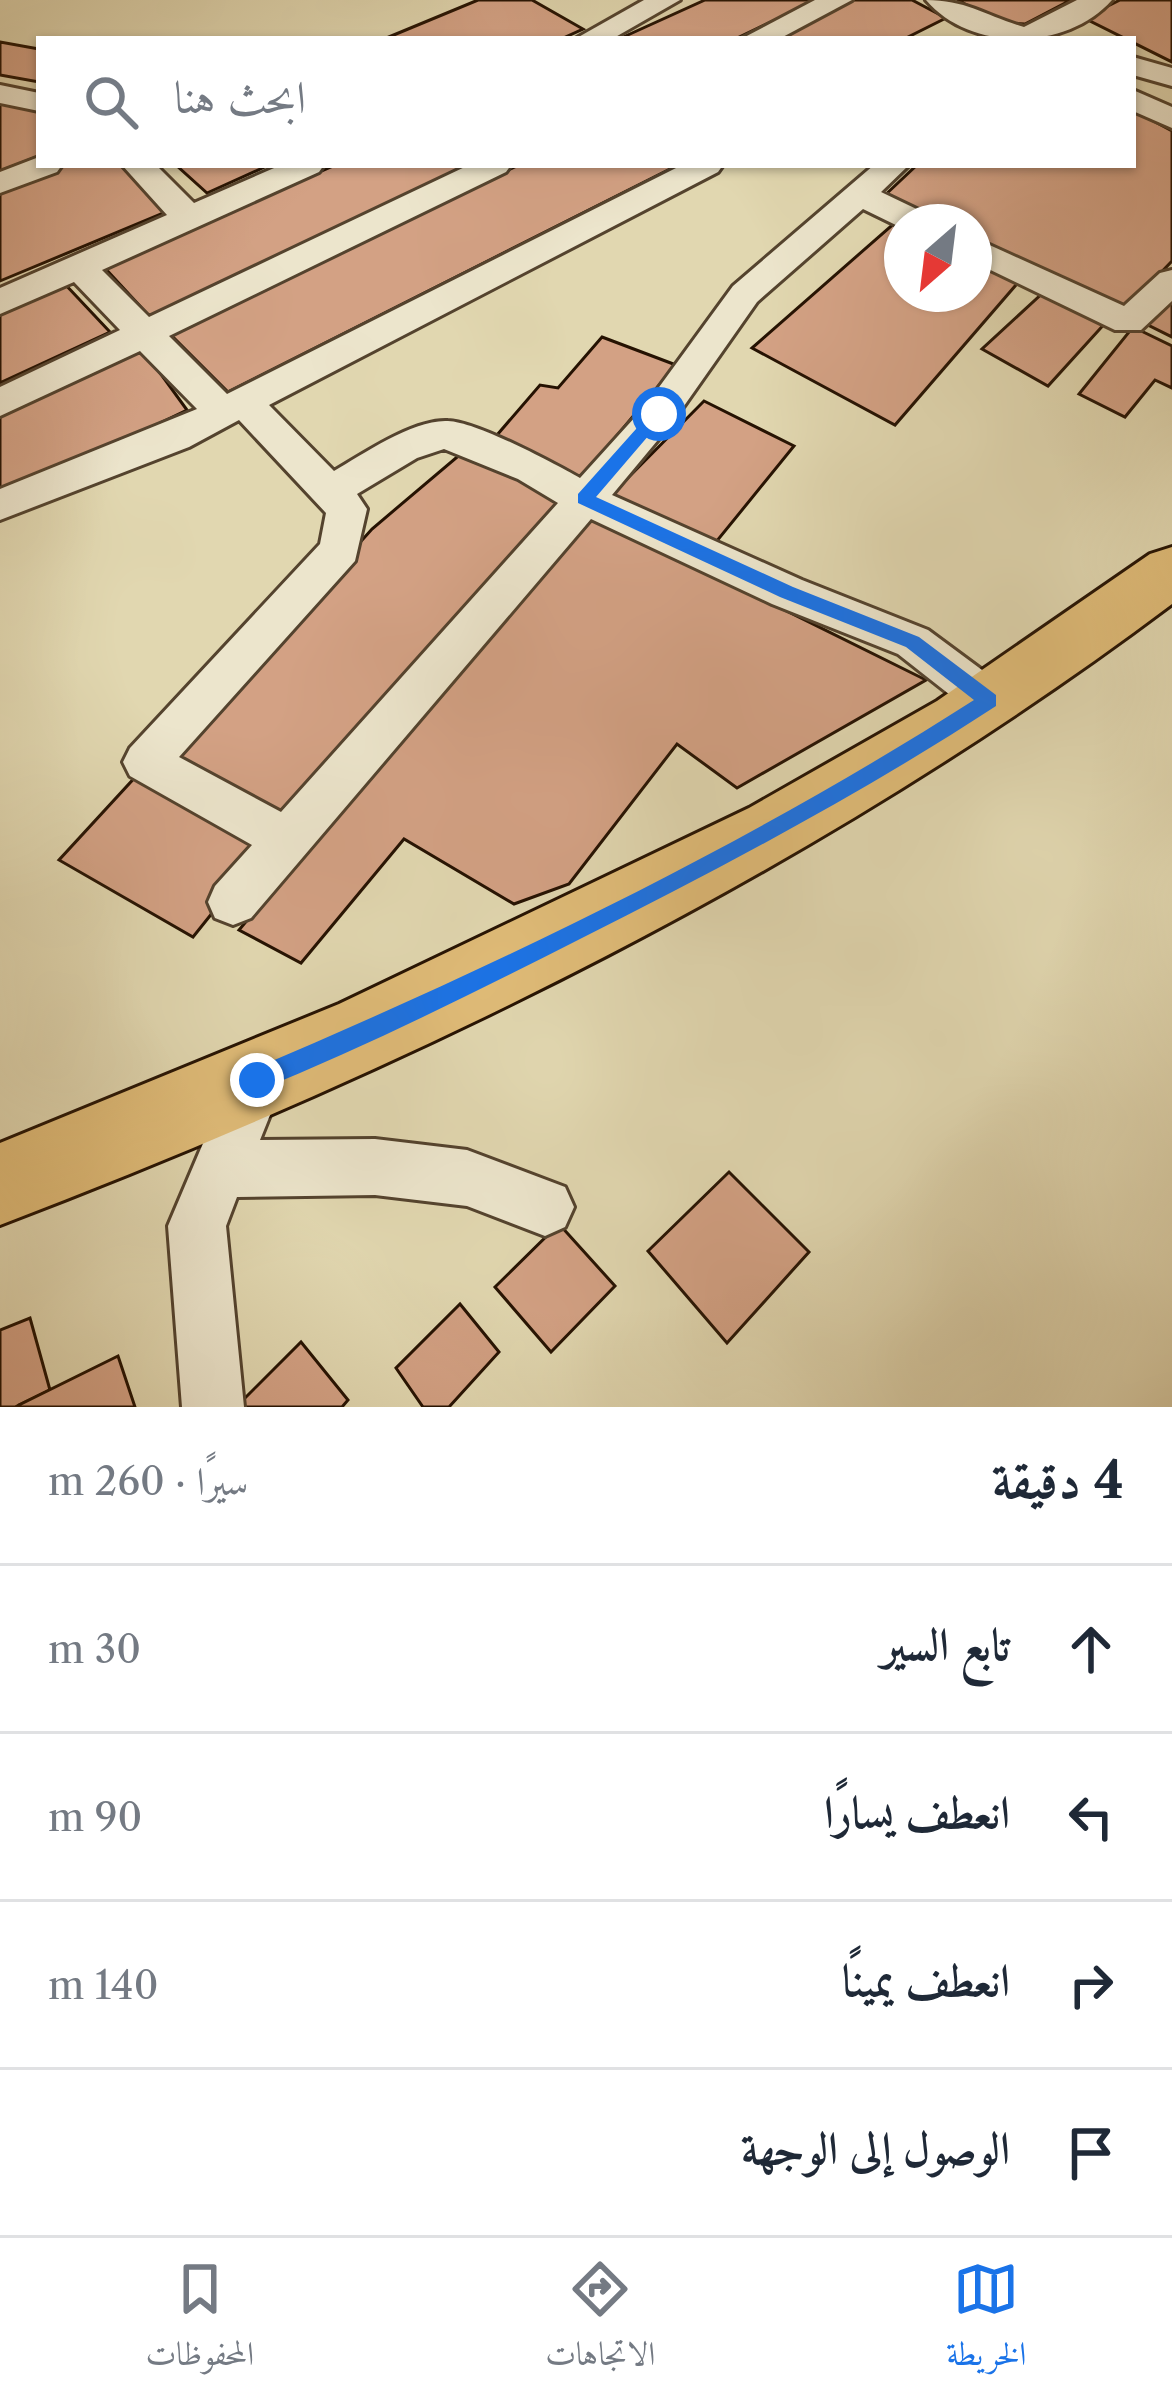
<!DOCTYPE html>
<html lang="ar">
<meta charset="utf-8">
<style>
body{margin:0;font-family:"Libre Caslon Text",Amiri,serif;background:#f2f2f3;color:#1f2937;direction:rtl}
.compass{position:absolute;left:884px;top:204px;width:108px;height:108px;border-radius:50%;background:#fff;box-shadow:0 3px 9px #0004;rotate:208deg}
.stop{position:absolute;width:36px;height:36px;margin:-27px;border:9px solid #1a73e8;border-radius:50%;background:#fff}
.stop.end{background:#1a73e8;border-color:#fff;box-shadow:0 3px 12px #0008}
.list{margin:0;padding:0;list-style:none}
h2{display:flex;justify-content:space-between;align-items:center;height:156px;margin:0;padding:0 48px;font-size:51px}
h2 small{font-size:39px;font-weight:400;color:#747a83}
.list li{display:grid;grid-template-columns:78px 1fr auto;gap:36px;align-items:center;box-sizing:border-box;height:168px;padding:0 48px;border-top:3px solid #e0e1e3}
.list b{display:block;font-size:45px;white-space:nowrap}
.list em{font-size:39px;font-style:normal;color:#747a83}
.icon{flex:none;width:66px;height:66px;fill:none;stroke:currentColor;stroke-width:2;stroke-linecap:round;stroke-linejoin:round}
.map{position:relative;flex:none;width:1172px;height:1407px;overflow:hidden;direction:ltr}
.search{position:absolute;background:#fff;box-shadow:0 3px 9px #0004;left:36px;right:36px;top:36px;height:132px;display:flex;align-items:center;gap:30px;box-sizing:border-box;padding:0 42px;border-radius:0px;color:#747a83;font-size:45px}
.sheet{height:828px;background:#fff}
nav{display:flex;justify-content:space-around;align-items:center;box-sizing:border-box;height:168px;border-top:3px solid #e0e1e3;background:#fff;font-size:33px;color:#747a83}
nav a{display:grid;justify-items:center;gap:6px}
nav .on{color:#1a73e8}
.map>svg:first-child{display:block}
.building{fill:#d3a184;stroke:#251202;stroke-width:3}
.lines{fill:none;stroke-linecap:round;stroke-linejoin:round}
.street-casing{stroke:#54432e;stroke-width:6}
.primary-casing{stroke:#251202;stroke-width:6}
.street{fill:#ece5cc;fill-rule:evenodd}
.primary{fill:#e0bc78;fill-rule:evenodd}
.route{fill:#1a73e8}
</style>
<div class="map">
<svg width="1172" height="1407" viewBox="0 0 1172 1407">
<rect width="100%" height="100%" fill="#e1d7b0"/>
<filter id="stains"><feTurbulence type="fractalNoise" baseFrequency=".00167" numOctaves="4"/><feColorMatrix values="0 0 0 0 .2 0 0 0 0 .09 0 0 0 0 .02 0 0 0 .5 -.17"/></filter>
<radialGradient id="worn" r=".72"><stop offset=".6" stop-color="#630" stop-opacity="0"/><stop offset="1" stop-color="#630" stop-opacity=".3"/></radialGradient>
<g class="building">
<path d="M478,0h54l51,29 -22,10h-177z"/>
<path d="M705,0h112l-82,39h-116z"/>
<path d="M852,0h60l34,18 -42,21h-136z"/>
<path d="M957,0h114l-46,24 -23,-1z"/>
<path d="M1120,0h52v62l-88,-44z"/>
<path d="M0,42l39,7v33l-39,-7z"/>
<path d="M0,102l39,9v45l-39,15z"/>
<path d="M1133,110l39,21v130l-50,52 -148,-72v-19h-40l-51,-25 34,-32h216z"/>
<path d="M62,165h59l45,47 -166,69v-91z"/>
<path d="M176,165h93l-62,28z"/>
<path d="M335,165h140l-324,153 -48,-52z"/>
<path d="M519,165h159l-450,227 -61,-61z"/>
<path d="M898,220l4,2v72h72v-38l48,22 -127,147 -143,-77z"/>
<path d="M62,281l48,51 -110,51v-75z"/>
<path d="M1046,290l62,30 -60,66 -66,-37z"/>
<path d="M1172,295v42l-26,-13z"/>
<path d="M1133,327l39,19v42l-17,-8 -30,37 -46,-23z"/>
<path d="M602,337l74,28 -97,116 -88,-39 49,-57 18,3z"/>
<path d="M142,348l45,62 -123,59 -64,21v-75z"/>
<path d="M704,401l90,45 -82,101 -104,-49z"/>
<path d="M463,452l104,46 -278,323 -118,-68 201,-224z"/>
<path d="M587,512l339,168 -189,108 -60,-44 -108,140 -55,20 -110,-65 -103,124 -62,-33z"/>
<path d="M140,772l129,70 -76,95 -134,-77z"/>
<path d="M729,1172l80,80 -82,91 -79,-92z"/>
<path d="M559,1224l56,62 -64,66 -56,-65z"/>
<path d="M460,1304l39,48 -50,55h-26l-27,-39z"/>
<path d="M30,1318l20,72 -35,17h-15v-77z"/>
<path d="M301,1342l47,58 -6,7h-106z"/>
<path d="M118,1356l17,51h-116v-2z"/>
</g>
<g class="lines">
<g class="street-casing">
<g id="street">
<path d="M644,0h36l-68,39h-37z"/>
<path d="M815,0h37l-73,39h-38z"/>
<path d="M926,0c41,0 60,16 98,27l53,-27h35c-45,51 -141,53 -186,0z"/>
<path d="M1133,57l39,11v18l-39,-11z"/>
<path d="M0,85l39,8v18l-39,-8z"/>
<path d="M1133,90l39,17v21l-39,-17z"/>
<path d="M39,157v8h23l-5,7 -57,21v-21z"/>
<path d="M122,165h34l38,38 87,-38h43l-5,7 -217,98 47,47 320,-152h42l-5,7 -337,164 58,58 455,-229h41l-5,7 -449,233 65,66c29,-17 80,-52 114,-50 29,1 105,42 132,57l66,-73 87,-119 141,-121h35l-28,27 48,23 5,7h-32v6l-39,-19 -106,93 -85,121 -60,72 190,85 126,50 77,57 6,13 -6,13 -16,6 -16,-6 -75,-59 -126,-50 -181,-85 -340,399 -18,7 -18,-7 -7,-16 7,-16 37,-41 -122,-69 -7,-14 7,-14 190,-204 6,-31 -87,-93 -50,27 -189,73v-31l197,-80 -57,-58 -140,65v-29l120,-57 -46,-48 -74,32v-26l167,-73zM444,449l74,30 40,24 -277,309 -102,-55 176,-196 12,-52 -10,-15 60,-36z"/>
<path d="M974,238l150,68 36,-33 12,-3v31l-31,29h-26l-141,-68z"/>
<path d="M257,1053l19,8 8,19 -24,60 115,-1 92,11 98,37 9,20 -9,20 -20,9 -78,-30 -92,-11 -138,2 -11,29 18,181h-62l-14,-181 70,-165z"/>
</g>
</g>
<g class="primary-casing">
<path id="primary" d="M1172,547v57c-354,266 -759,463 -1172,621v-82l339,-139 410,-196 188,-107 213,-147z"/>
</g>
<use href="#street" class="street"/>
<use href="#primary" class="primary"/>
</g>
<path class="route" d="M653,410l14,4 -71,83 197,90 126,50 77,58v11c-133,87 -273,161 -416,233 -106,54 -213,107 -323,152l-8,-3v-17c249,-106 497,-225 725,-371l-68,-53 -126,-50 -202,-94v-9z"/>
<rect width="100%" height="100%" filter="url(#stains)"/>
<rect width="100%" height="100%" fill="url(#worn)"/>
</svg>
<svg class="compass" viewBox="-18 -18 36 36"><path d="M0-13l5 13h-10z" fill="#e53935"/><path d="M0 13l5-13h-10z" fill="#747a83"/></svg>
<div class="stop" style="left:659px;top:414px"></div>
<div class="stop end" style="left:257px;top:1080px"></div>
<div class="search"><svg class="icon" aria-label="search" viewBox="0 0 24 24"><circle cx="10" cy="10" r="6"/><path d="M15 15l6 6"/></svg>ابحث هنا</div>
</div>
<section class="sheet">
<h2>4 دقيقة<small>سيرًا · 260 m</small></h2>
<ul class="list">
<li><svg class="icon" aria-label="ahead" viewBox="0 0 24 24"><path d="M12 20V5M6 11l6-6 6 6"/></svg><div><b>تابع السير</b></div><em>30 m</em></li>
<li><svg class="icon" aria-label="left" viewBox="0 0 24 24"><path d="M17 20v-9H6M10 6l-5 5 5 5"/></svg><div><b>انعطف يسارًا</b></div><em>90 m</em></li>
<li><svg class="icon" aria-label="right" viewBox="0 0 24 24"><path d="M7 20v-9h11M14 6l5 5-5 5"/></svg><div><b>انعطف يمينًا</b></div><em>140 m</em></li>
<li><svg class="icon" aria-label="arrive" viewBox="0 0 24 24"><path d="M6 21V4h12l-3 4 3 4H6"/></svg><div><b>الوصول إلى الوجهة</b></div></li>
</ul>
</section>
<nav>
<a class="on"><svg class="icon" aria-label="map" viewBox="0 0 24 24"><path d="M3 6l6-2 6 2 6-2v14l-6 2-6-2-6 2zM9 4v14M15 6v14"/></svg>الخريطة</a>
<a><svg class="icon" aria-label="directions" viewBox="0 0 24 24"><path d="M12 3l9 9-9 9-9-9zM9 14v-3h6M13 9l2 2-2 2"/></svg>الاتجاهات</a>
<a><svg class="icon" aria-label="saved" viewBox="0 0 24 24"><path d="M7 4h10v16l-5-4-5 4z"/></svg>المحفوظات</a>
</nav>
